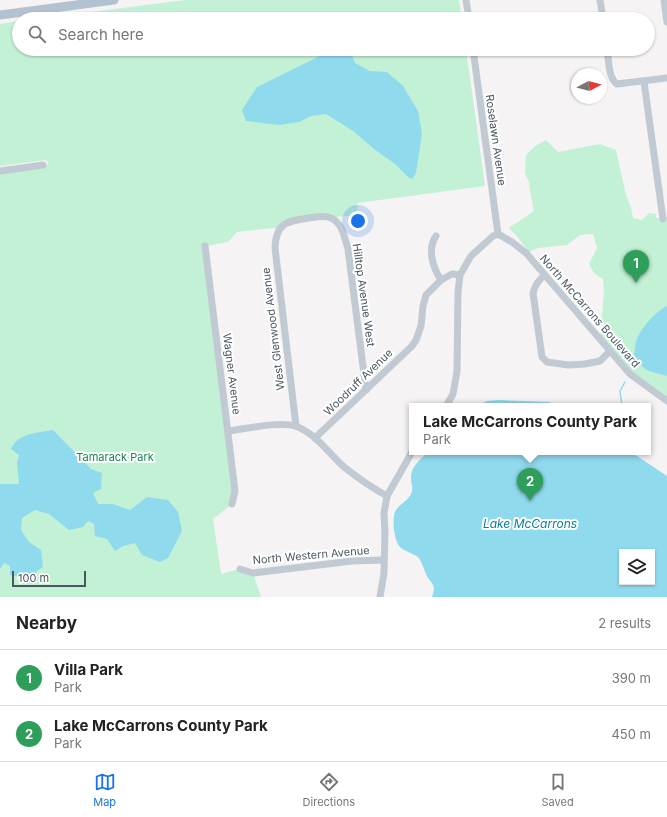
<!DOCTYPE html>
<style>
body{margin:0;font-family:Inter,sans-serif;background:#f6f6f6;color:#222}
.controls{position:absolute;right:12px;bottom:12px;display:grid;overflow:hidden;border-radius:0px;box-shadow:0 1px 3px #0004}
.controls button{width:36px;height:36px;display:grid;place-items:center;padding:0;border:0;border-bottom:1px solid #e0e0e0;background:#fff;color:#222;font:20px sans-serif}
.compass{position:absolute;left:571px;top:68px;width:36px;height:36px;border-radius:50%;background:#fff;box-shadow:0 1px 3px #0004;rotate:83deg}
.scale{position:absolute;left:12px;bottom:10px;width:74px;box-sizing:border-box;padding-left:4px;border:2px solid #4a5661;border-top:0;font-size:11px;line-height:14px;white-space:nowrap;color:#4a5661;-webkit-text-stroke:3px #fff;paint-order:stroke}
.you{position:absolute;left:358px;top:221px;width:14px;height:14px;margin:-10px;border:3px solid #fff;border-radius:50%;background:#1a73e8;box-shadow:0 0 0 6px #1a73e833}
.badge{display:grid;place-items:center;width:26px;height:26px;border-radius:50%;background:#1a73e8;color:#fff;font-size:13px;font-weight:700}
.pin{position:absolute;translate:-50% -33px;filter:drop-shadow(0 1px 2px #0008)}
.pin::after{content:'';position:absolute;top:21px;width:14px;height:12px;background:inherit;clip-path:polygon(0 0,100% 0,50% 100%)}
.popup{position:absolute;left:409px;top:403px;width:242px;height:52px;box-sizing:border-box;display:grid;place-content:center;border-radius:0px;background:#fff;filter:drop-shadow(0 1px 3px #0005);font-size:13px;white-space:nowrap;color:#767676}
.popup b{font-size:15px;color:#222}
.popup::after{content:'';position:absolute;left:50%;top:100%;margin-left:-8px;border:8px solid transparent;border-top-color:#fff}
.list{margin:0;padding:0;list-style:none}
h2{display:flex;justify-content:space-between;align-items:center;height:52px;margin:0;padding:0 16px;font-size:17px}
h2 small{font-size:13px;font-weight:400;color:#767676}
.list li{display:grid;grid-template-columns:26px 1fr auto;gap:12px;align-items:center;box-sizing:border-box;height:56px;padding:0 16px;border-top:1px solid #e0e0e0}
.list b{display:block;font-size:15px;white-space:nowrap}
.list p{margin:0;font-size:13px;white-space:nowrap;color:#767676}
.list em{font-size:13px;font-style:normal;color:#767676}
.icon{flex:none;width:22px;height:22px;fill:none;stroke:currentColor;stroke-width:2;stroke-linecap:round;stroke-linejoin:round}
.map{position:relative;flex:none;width:667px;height:597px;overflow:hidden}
.search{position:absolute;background:#fff;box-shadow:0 1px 3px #0004;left:12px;right:12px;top:12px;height:44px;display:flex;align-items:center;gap:10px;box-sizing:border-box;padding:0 14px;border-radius:22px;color:#767676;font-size:15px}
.sheet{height:164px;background:#fff}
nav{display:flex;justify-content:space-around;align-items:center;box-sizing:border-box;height:56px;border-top:1px solid #e0e0e0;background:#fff;font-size:11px;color:#767676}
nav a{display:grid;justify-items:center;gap:2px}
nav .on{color:#1a73e8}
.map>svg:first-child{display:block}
.green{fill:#c3f1d5}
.water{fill:#90daee;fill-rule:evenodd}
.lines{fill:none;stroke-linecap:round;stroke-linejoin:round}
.stream{stroke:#90daee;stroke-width:1.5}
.minor{stroke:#c1cad2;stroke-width:7}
.major{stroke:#b3c2d1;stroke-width:9}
.labels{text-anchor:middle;stroke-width:4;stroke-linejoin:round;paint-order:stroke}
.street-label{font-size:11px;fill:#4a5661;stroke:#fff}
.park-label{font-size:11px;fill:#17864f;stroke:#fff}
.water-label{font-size:12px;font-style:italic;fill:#0c7c9b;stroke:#fff}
</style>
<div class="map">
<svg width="667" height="597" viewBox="0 0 667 597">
<rect width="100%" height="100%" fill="#f5f3f3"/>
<g class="green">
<path d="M185,0h274l3,19h-426z"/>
<path d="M19,21v28h447l19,137 -128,17 1,12 -68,6 -11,8 -6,-1 -36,4 -9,10 -23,4 30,245 -3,13 -19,15 8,55 19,-5 13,4 8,24h-261v-426l49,-7 -3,-4 -46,6v-142z"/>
<path d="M546,140l12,12 42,-8 16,6 10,45 5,13 2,10 9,2 7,-7 7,1v4l11,-1v184l-22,-15 -45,-47 4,-47 -1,-13 -9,-6 -5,-9 8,-16 -4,-14 -13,1 -13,10 -29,3 -9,4 -13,-17 -7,-7 25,-17 -3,-14 -2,-15 -4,-9 1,-18 9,-9z"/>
</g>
<g class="water">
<path d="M330,49h19l6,14 15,8 17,1 16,14 15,25 4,22 -6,40 -4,6 -4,-2 -13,-13 -21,-15 -21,-18 -27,-17 -15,2 -12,6 -19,3 -34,-4 -4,-11 15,-23 69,-34z"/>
<path d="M667,306v70c-19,-6 -21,-2 -33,-21 1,-4 1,-9 2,-13 3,-12 20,-31 31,-36z"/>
<path d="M498,400l51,2 8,4h-81l11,-5z"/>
<path d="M53,430l38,39 11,4 -1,16 -8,4 5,11h15l17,6 17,-13 21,3 10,12 4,19 -14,27 -8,4 -18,-7 -7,-12 -12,3 -8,5 -8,-12 -12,-3 -1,-12 -6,-3 -5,6 -14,3 -20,-16 -14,-4 -13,8 -1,12 8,12 12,8 2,17c-13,9 -18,11 -33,8v-9l-6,-3 -4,6v-85h19l-2,-21 2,-8 -8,-6c7,-16 26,-16 42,-19z"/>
<path d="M429,452h202l36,24v121h-235c1,-4 3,-8 1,-12 -1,-3 -4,-5 -5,-7 -4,-7 -5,-14 -9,-20 -5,-5 -14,-6 -19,-11 -6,-6 -8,-27 -5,-35 4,-8 12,-10 16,-18 3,-6 0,-10 0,-15 -1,-12 10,-21 18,-27zM622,552h30v30h-30z"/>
</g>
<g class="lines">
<g class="stream">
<path d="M633,366l4,-7"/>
<path d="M622,406l-2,-15 5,-9"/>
</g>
<g class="minor">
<path d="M466,0l3,19"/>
<path d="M600,0l3,19"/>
<path d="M664,0l3,22"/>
<path d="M473,49l25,185"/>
<path d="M607,49c2,11 1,29 10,35l50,-6"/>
<path d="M644,82l19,137"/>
<path d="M0,171l43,-6"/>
<path d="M498,234l14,8 14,11 104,121 37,27"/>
<path d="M436,236c-9,13 -3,32 5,44"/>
<path d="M205,246l30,245 -3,13"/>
<path d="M545,275c-7,5 -10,10 -12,18l9,64 5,5 21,3 17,-1 15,-3 10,-10"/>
<path d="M446,406l7,-12 4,-23 1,-79 2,-17 11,-19 22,-20 5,-2"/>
<path d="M296,426l-21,-178c1,-26 13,-27 34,-30 7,-1 15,-3 22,0 11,4 14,21 17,31l18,141"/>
<path d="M228,431c17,-2 52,-10 67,-5 21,7 33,27 49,41 14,11 28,21 43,29"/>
<path d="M315,438l97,-92 4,-6 5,-14 2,-20 3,-11 15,-15 11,-6 8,1"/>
<path d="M240,569l13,4 99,-12 32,-1"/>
<path d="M380,597l4,-24 1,-41 -1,-19 3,-17 25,-44"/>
</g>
<path class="major" d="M0,15l114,-15"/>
</g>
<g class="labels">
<g class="street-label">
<text transform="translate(496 140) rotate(82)" y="4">Roselawn Avenue</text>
<text transform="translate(364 295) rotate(82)" y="4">Hilltop Avenue West</text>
<text transform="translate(590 311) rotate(49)" y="4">North McCarrons Boulevard</text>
<text transform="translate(273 329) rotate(-97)" y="4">West Glenwood Avenue</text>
<text transform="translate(232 374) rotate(83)" y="4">Wagner Avenue</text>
<text transform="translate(358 382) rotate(-44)" y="4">Woodruff Avenue</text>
<text transform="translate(311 555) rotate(-5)" y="4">North Western Avenue</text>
</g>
<g class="park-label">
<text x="115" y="461">Tamarack Park</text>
</g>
<g class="water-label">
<text x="530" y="528">Lake McCarrons</text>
</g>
</g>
</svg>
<div class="controls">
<button><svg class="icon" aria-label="layers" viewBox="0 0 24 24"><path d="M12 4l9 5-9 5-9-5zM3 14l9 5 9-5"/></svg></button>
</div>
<svg class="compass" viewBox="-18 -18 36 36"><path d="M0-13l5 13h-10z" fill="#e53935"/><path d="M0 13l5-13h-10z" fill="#767676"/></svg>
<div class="scale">100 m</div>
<div class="you"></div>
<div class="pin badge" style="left:636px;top:283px;background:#2e9e5b">1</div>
<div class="pin badge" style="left:530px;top:501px;background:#2e9e5b">2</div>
<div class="popup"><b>Lake McCarrons County Park</b>Park</div>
<div class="search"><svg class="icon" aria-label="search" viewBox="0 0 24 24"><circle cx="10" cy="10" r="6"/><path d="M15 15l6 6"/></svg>Search here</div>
</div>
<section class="sheet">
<h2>Nearby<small>2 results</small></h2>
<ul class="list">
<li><span class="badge" style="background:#2e9e5b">1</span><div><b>Villa Park</b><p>Park</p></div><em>390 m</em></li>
<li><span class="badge" style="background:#2e9e5b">2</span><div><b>Lake McCarrons County Park</b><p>Park</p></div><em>450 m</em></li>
</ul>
</section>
<nav>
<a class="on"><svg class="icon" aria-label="map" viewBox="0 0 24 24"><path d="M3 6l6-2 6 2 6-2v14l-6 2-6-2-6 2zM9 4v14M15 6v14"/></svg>Map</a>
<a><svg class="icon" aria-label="directions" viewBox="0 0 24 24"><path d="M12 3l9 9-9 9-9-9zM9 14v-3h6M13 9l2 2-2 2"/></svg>Directions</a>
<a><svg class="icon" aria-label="saved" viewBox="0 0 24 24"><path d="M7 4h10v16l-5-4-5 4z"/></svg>Saved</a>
</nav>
